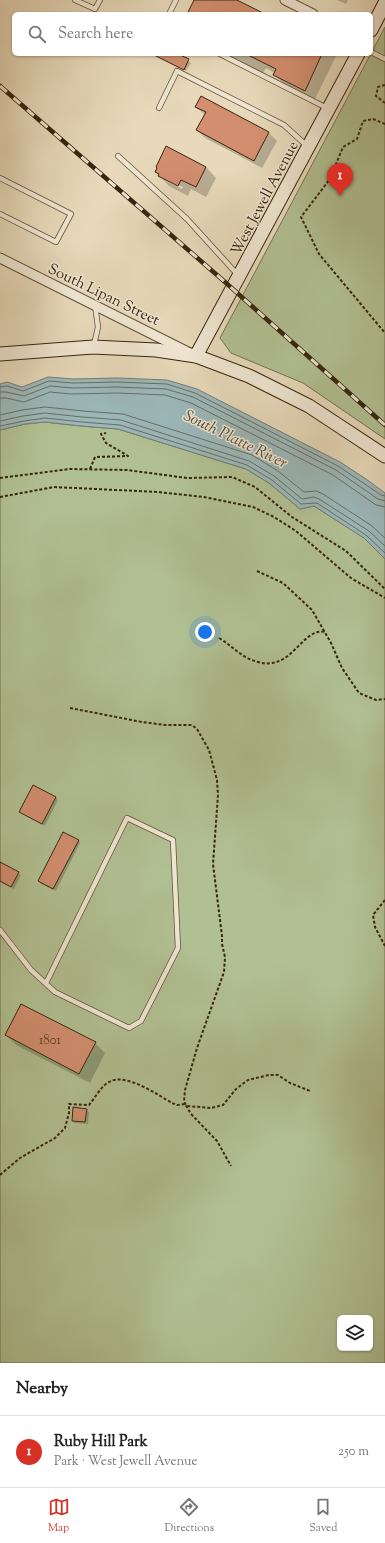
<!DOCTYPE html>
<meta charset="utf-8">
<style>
body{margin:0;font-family:"Sorts Mill Goudy",serif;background:#f6f6f6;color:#222}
.controls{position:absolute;right:12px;bottom:12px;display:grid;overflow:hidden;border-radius:6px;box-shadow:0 1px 3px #0004}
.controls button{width:36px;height:36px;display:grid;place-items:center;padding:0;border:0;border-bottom:1px solid #e0e0e0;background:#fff;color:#222;font:20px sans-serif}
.you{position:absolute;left:205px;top:632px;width:14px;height:14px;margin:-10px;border:3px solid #fff;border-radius:50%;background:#1a73e8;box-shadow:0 0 0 6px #1a73e833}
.badge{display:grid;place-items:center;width:26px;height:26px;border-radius:50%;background:#d93025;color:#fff;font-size:13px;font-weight:700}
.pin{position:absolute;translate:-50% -33px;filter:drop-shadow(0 1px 2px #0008)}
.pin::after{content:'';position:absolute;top:21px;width:14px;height:12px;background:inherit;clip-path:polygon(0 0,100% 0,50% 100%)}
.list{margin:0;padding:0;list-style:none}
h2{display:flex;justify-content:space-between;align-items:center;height:52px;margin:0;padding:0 16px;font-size:17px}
h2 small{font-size:13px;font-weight:400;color:#767676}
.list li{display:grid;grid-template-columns:26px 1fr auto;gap:12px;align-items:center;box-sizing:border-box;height:72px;padding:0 16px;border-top:1px solid #e0e0e0}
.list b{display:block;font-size:15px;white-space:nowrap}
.list p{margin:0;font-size:13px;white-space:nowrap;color:#767676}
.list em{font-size:13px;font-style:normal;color:#767676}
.icon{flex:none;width:22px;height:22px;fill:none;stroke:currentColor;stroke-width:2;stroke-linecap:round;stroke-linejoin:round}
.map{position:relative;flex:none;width:385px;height:1363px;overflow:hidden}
.search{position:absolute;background:#fff;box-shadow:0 1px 3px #0004;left:12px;right:12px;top:12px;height:44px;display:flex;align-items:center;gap:10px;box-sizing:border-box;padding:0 14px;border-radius:6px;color:#767676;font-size:15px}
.sheet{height:124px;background:#fff}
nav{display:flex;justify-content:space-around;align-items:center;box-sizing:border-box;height:56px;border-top:1px solid #e0e0e0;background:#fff;font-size:11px;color:#767676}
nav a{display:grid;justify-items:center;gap:2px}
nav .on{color:#d93025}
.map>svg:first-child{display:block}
.green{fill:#b1c093;stroke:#747250;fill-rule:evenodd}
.water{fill:#9bb8ba;stroke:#737d75}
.shadow{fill:#0003;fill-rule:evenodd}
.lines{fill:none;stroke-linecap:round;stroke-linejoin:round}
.shore{stroke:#696e64;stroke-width:1}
.building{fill:#d28e6f;stroke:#37250e}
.lane-casing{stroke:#635239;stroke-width:6}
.street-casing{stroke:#635239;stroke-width:11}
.secondary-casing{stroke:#37250e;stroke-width:15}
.path{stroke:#37250e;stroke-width:2;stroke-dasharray:3 2;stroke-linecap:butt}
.lane{stroke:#efe6d2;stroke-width:4.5}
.street{stroke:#efe6d2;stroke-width:9}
.secondary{stroke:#efe6d2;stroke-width:13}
.rail-casing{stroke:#37250e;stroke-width:4.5}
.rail{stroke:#efe6d2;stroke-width:3;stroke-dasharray:9;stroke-linecap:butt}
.labels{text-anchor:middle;stroke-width:3;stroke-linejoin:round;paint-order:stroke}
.number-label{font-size:13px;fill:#5e3f26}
.street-label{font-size:15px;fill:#37250e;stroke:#efe6d2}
.water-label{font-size:16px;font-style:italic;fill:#504a39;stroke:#efe6d2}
</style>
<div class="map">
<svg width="385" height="1363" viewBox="0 0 385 1363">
<rect width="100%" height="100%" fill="#e7d9ba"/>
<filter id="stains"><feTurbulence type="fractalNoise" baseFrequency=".005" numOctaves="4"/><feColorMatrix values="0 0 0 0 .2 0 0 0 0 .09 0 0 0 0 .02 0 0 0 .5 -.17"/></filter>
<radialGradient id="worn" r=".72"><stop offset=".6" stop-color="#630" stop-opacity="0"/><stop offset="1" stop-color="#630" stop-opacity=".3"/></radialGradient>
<g class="green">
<path d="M385,27v412l-82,-56 -72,-30 -11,-15z"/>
<path d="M45,422l36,4 37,3 128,40 23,14 31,26 14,-3 50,32 21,21v804h-385v-933l25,-6zM340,1318h30v30h-30z"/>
</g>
<path class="water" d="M48,377l25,2 44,-1 50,2 30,9 143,73 26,17 19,14v66l-21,-21 -50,-32 -14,3 -31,-26 -23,-14 -128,-40 -37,-3 -36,-4 -20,2 -25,6v-46l7,-2 15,5z"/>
<g class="shadow">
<path d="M337,0h11l-2,4z"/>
<path d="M152,54h24l15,9 -5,8z"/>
<path d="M225,54h112l-22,45 -31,-15 -10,-10 1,-1 -9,-5 -3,5z"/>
<path d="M201,97l68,36 8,8 -15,27 -57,-30 -8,-8 8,-15 -9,-8z"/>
<path d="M206,167l10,11 -10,19 -15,-8 -3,7 -19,-10 -13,-14zM166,179l17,8 -1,2 -16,-8z"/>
<path d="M56,798l2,2 -13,26 -25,-14z"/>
<path d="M78,840l2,3 -24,48 -15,-7 -2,-3z"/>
<path d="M0,863l21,12 -7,14 -14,-7z"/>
<path d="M6,1035l89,8 10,10 -15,30 -74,-38z"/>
<path d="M86,1110l3,2 -1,12 -13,-1 -2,-2z"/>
</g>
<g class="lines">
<g class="shore">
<path d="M0,387l7,-1 16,5 26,-10 24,2 44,-1 50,2 28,9 143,73 43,29 4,1"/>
<path d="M0,392h6l18,4 26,-10 23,2 44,-1 49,2 27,8 143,73 42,29 7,2"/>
<path d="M0,398h6l18,4 26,-10 22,2 45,-1 48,2 26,8 142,72 43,30 9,2"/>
<path d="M0,415l22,-5 23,-3 38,4 40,3 129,41 26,16 26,21 12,-1 7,3 49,32 13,12"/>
<path d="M0,421l23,-5 22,-3 37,4 39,3 128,41 25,15 28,23 12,-2 5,2 50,32 16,15"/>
<path d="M0,426l24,-5 21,-3 37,4 38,3 127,40 25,15 29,24 16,-1 49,32 19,18"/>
</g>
</g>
<g class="building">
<path d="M194,0h43l28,14h-78z"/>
<path d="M152,54h26l11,5 -5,11z"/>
<path d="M246,54h76l-17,37 -32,-16 3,-6z"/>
<path d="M201,96l68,36 -15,29 -58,-31 10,-18 -11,-5z"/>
<path d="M166,146l40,21 -10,20 -15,-7 -3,6 -20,-10 1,-2 -4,-2 2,-4 -1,-1z"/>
<path d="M33,785l23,12 -14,27 -23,-12z"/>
<path d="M63,832l16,8 -26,49 -15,-8z"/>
<path d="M0,862l19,10 -8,15 -11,-6z"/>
<path d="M21,1004l75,38 -17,32 -74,-39z"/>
<path d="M73,1107l14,2 -2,13 -13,-1z"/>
</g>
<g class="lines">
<g class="lane-casing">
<g id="lane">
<path d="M75,0l20,9 5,-9"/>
<path d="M169,14l7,-14"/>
<path d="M371,52l14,7"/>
<path d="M220,54l107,54"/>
<path d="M159,108l18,-37 107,54 23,21"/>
<path d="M118,156l69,63 50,55"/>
<path d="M0,178l71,36 -15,28 -56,-28"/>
<path d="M94,345l4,-18 -3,-22"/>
<path d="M0,930l31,40 24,22 74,36 12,-7 37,-73 -5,-108 -46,-22 -81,165"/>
</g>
</g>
<g class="street-casing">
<g id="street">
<path d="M285,0l28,14"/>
<path d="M0,258l188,94"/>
</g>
</g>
<g class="secondary-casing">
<g id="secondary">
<path d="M371,30l14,-27"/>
<path d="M0,354l93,-7 63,3 40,6 53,20 60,30 76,50"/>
<path d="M196,356l162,-302"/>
</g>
</g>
<g class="path">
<path d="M385,85l-7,2 -2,9 9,7"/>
<path d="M385,124l-12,-5 -10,2 -6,18 -14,8 -13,32 -29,38 18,37 66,79"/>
<path d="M90,469l5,-12 33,-1 -22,-13 -5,-9 5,-1"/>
<path d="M0,478l70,-9 57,1 60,8 45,-1 23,10 37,30 54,34 39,38"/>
<path d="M0,497l54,-10 104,5 46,5 49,10 21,10 22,14 55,47 34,20"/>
<path d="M257,571l26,12 29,27 19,33 11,25 17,25 17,7 9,-1"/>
<path d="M219,638c15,9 21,19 39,24 34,10 44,-35 67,-30"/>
<path d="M70,708l72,14 23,3h27l5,4 12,21 8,30 1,15 -5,69 9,72v8l3,13 -1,15 -27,76 -12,42 -1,12 3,4 24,2 12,-3 13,-16 12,-9 21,-5h9l12,8 20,8"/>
<path d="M385,900l-12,15 2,12 10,19"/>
<path d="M0,1175l20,-17 35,-20 10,-10 4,-15v-9l20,1c6,-7 12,-19 20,-23 16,-10 49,13 63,21l5,2 8,-1 6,10 26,27 14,25"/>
</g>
<use href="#lane" class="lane"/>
<use href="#street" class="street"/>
<use href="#secondary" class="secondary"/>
<g class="rail-casing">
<path id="rail" d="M0,86l225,196 160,143"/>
</g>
<use href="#rail" class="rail"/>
</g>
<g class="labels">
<g class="number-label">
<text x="50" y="1044">1801</text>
</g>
<g class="street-label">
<text transform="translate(264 198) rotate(-62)" y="5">West Jewell Avenue</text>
<text transform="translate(104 294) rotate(26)" y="5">South Lipan Street</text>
</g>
<g class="water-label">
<text transform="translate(236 438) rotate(26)" y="6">South Platte River</text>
</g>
</g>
<rect width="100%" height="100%" filter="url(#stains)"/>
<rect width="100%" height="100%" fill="url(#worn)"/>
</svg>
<div class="controls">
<button><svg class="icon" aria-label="layers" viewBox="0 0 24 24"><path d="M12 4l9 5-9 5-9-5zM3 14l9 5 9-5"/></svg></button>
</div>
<div class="you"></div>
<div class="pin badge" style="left:340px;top:196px">1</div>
<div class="search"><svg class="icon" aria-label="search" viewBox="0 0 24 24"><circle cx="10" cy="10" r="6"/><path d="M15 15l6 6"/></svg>Search here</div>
</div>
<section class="sheet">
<h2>Nearby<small></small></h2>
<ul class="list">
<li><span class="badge">1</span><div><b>Ruby Hill Park</b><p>Park · West Jewell Avenue</p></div><em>250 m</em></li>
</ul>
</section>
<nav>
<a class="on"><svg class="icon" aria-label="map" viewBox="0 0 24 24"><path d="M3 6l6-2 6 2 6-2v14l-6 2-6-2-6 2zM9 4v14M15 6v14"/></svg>Map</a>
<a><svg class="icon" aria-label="directions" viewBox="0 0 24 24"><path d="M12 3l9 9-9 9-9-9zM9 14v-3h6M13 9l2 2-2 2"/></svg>Directions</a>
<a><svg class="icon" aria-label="saved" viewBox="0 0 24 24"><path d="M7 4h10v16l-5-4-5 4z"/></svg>Saved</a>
</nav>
